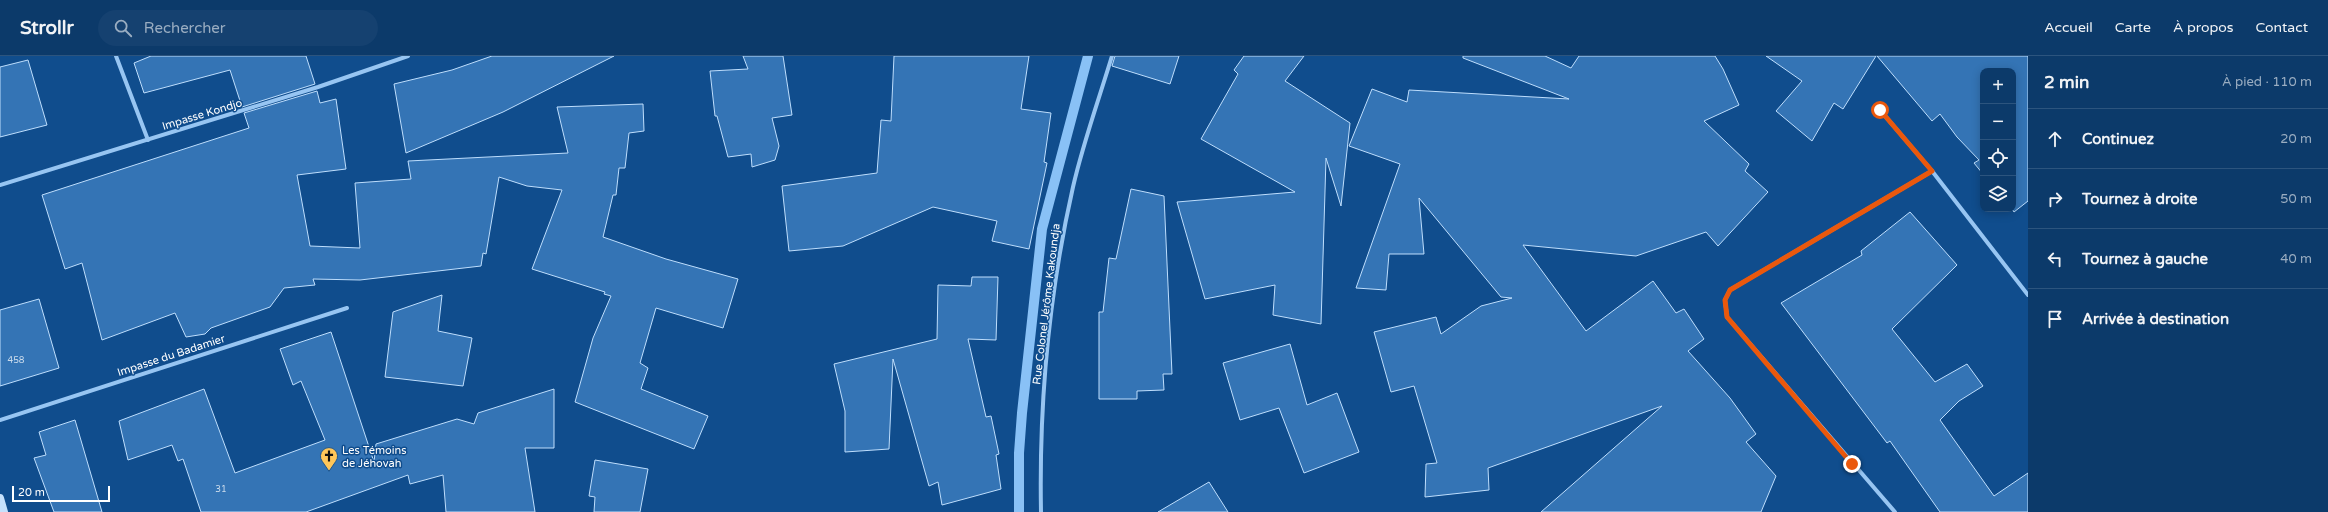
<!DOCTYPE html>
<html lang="fr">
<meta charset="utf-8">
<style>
body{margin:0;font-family:"Varela Round",sans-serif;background:#154170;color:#f1f3f6}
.controls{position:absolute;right:12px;top:12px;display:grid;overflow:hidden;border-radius:8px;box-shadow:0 2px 10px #0003}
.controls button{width:36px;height:36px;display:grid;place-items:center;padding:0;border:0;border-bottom:1px solid #2c547e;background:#0c3a6a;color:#f1f3f6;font:20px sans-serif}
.scale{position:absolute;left:12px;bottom:10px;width:98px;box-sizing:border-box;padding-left:4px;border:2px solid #fff;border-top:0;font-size:11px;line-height:14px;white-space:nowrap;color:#fff;-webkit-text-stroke:3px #104d8d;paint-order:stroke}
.stop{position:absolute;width:12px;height:12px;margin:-9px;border:3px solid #ea580c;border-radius:50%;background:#fff}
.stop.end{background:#ea580c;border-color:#fff;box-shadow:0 1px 4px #0008}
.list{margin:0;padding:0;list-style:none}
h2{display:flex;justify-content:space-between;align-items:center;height:52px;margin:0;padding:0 16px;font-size:17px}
h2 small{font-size:13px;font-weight:400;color:#9aadc1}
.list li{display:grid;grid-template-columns:26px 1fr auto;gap:12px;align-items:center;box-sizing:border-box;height:60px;padding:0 16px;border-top:1px solid #2c547e}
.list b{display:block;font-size:15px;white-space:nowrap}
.list em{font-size:13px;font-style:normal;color:#9aadc1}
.icon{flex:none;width:22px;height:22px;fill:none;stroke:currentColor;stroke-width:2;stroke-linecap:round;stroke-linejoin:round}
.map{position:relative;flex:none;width:2028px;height:456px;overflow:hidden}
header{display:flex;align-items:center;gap:24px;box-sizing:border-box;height:56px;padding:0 20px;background:#0c3a6a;border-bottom:1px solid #2c547e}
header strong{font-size:19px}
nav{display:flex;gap:22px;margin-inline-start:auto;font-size:14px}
.search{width:280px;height:36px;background:#154170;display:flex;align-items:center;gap:10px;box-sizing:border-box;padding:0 14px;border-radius:22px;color:#9aadc1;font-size:15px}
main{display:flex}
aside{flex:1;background:#0c3a6a}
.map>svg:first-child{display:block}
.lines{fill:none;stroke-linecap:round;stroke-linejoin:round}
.stream{stroke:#89c1f6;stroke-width:10}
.building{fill:#3474b5;stroke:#bedefd}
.minor{stroke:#97c5f2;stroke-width:4}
.secondary{stroke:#c6e1fc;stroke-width:8}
.route{stroke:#ea580c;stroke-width:5}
.labels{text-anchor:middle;stroke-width:3;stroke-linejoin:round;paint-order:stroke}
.number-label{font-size:9px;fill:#ccdcec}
.street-label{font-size:11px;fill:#fff;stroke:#104d8d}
.poi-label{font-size:11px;fill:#fff;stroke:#104d8d;text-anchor:start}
</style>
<header>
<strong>Strollr</strong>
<div class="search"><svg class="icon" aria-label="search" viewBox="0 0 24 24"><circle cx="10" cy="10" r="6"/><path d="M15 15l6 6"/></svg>Rechercher</div>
<nav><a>Accueil</a><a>Carte</a><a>À propos</a><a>Contact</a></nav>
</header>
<main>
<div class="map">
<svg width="2028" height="456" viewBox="0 0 2028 456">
<rect width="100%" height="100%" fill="#104d8d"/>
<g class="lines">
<path class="stream" d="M1019,456v-59l3,-40 20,-184 46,-173"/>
</g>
<g class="building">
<path d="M151,0h155l9,28 -73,23 -12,-37 -86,23 -10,-30z"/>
<path d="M492,0h122l-111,56 -97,41 -12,-69 58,-14z"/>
<path d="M743,0h40l9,59 -20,3 7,28 -4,14 -23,7 -1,-13 -23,3 -11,-41h-2l-5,-45 38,-2z"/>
<path d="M894,0h135l-8,53 30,4 -7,49 3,1 -18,86 -37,-8 5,-20 -64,-14 -90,39 -54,5 -7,-65 95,-13 4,-53 10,1z"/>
<path d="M1115,0h64l-9,28 -58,-18z"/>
<path d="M1244,0h60l-19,25 65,42 -9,83 -15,-48 -5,166 -48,-9 2,-30 -70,14 -28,-97 118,-10 -94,-53 37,-65 -4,-4z"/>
<path d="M1463,0h82l26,12 8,-12h136l8,13 16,36 -35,16 45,43 -4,7 23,21 -50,54 -12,-14 -70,24 -113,-11 63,86 67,-50 23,32 8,-4 20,30 -16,12 42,47 26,36 -10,8 30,34 -15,36h-220l121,-106 -174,62 1,22 -64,7 1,-33 11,-1 -23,-77 -23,6 -17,-60 62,-15 5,17 40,-28 31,-8 -11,-1 -82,-99 5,56h-35l-3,36 -30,-2 44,-124 -51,-18 23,-57 35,13 2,-12 160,9 -106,-41z"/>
<path d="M1766,0h110l-33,53 -9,-6 -22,38 -36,-30 26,-30z"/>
<path d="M1877,0h151v145l-14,11 -2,-3 1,-138h-30v103l-9,-11 5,-3 -22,-23 -17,-23 -8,7z"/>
<path d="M28,4l19,65 -47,12v-70z"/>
<path d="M317,35l3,12 16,-4 10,70 -49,6 13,71 50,2 -5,-65 56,-4 -3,-18 160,-8 -11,-46 86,-3 1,27 -15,2 -4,35h-6l-3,27h-3l-10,42 63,22 72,20 -15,49 -67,-20 -16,55 8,5 -7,21 67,27 -14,33 -119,-47 18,-64 18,-42 -7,-2 1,-2 -73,-23 30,-79 -35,-4 -28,-9 -13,77 -3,-1 -2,13 -121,14 -47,-1 2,6 -31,3 -14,19 -59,21 -6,6 -19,3 -11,-24 -73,27 -20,-77 -17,6 -23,-74 207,-67 -5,-15z"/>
<path d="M1131,133l33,7 8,178h-9l1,16 -27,1v8h-38v-87h4l6,-54 7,1z"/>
<path d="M1910,156l47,53 -65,64 43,53 32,-18 16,22 -24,15 -19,19 54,76 34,-23v39h-88l-50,-71 -3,2 -106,-140 81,-48 -1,-4z"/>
<path d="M972,221h26l-2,63 -28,-1 18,78 5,-1 8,38 -3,1 5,34 -59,16 -4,-23 -9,4 -36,-127 -4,90 -44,3v-41l-11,-47 103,-25 1,-54 33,1z"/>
<path d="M442,239l-4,36 34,7 -9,48 -78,-9 8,-65z"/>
<path d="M39,243l20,69 -59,18v-76z"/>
<path d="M331,276l43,130 2,-18 81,-25 17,5 4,-11 76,-24v59h-29l10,64h-89l-3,-37 -33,9 -2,-9 -102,37h-105l-18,-53 -5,2 -6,-16 -44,15 -9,-39 85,-32 31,84 90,-33 -24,-59 -8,4 -13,-36z"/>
<path d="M1290,288l17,61 30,-12 22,59 -55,21 -25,-65 -39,12 -17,-57z"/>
<path d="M75,364l27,92h-48l-20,-54 12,-3 -7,-23z"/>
<path d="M595,404l53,9 -8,43h-46l1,-15 -6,-1z"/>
<path d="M1209,426l19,30h-70z"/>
</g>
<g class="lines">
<g class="minor">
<path d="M116,0l32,84"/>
<path d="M1880,54l52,61 96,124"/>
<path d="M0,129l318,-98 90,-31"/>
<path d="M0,364l347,-112"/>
<path d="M1041,456c-2,-108 8,-219 32,-325 10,-44 26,-88 39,-131"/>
<path d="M1895,456l-168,-195 -2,-17 5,-10 202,-119"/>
</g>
<path class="secondary" d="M0,442l4,14"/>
</g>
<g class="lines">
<path class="route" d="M1852,408l-125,-147 -2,-17 5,-10 202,-119 -52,-61"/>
</g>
<defs>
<g id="church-pin" transform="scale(0.9)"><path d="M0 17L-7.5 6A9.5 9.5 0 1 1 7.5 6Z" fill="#ffc659" stroke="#104d8d"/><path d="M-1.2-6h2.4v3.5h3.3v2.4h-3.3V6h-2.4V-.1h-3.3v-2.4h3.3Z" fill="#111"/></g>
</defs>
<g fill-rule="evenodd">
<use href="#church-pin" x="329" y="400"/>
</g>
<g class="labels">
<g class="number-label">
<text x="16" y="307">458</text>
<text x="221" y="436">31</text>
</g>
<g class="street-label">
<text transform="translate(202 58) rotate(-17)" y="4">Impasse Kondjo</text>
<text transform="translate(1046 248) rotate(-83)" y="4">Rue Colonel Jérôme Kakoundja</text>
<text transform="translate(171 299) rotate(-18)" y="4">Impasse du Badamier</text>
</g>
<g class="poi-label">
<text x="342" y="398">Les Témoins<tspan x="342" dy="13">de Jéhovah</tspan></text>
</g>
</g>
</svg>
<div class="controls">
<button>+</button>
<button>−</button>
<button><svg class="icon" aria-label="locate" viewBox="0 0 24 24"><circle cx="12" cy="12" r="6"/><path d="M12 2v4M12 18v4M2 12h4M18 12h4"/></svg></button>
<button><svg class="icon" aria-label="layers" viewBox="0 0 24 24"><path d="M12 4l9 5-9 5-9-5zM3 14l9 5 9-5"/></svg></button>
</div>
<div class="scale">20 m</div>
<div class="stop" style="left:1880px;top:54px"></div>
<div class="stop end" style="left:1852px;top:408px"></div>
</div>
<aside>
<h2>2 min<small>À pied · 110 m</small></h2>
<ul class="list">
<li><svg class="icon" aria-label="ahead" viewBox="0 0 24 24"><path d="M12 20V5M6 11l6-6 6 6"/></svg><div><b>Continuez</b></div><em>20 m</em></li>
<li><svg class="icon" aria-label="right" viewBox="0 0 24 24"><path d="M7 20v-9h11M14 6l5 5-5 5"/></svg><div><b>Tournez à droite</b></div><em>50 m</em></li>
<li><svg class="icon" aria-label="left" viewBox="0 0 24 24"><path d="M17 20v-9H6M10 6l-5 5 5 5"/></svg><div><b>Tournez à gauche</b></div><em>40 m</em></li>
<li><svg class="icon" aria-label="arrive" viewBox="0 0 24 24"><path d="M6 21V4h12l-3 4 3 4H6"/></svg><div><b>Arrivée à destination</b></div></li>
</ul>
</aside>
</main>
